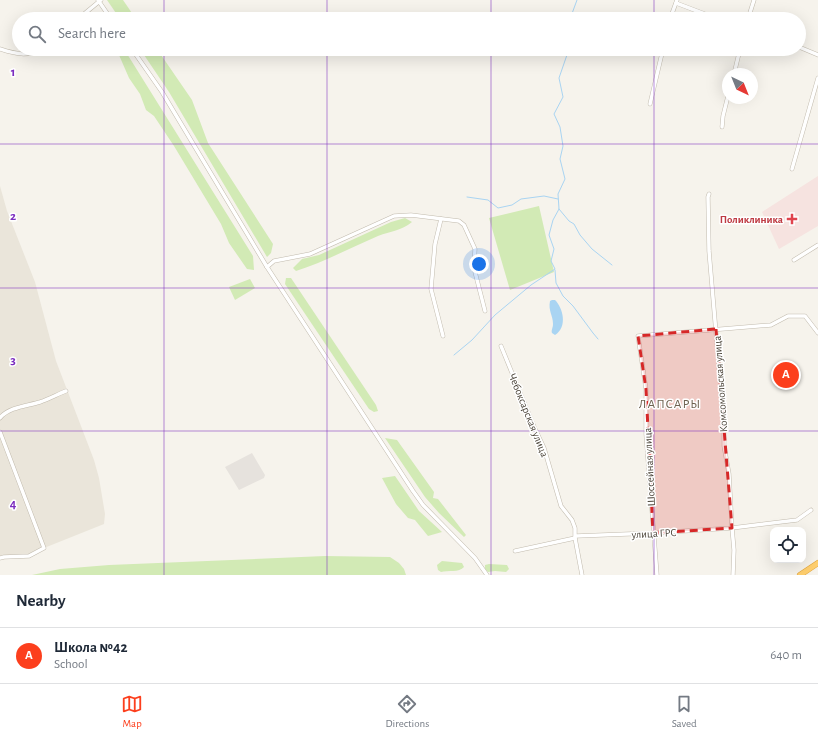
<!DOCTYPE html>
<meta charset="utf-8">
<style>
body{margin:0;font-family:"Alegreya Sans",sans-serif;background:#f6f6f7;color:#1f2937}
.controls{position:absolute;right:12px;bottom:12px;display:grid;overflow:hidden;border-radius:8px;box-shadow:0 4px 16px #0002}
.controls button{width:36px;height:36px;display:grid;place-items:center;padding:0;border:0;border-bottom:1px solid #e0e1e3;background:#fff;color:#1f2937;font:20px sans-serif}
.compass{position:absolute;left:722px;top:68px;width:36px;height:36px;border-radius:50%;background:#fff;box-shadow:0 4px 16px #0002;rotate:137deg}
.you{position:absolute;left:479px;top:264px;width:14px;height:14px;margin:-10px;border:3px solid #fff;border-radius:50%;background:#1a73e8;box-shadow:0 0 0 6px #1a73e833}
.badge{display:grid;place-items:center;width:26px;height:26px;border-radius:50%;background:#fc3f1d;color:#fff;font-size:13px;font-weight:700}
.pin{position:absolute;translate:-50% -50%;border:2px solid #fff;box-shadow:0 1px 4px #0006}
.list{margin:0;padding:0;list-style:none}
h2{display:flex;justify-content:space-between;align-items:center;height:52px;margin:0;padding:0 16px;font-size:17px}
h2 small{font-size:13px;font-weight:400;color:#747a83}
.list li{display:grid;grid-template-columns:26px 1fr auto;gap:12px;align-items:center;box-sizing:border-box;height:56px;padding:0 16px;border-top:1px solid #e0e1e3}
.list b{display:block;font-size:15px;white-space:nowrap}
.list p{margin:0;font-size:13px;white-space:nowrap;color:#747a83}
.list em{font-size:13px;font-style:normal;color:#747a83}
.icon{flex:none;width:22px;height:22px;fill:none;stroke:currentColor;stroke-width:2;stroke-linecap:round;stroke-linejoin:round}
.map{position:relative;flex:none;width:818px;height:575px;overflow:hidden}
.search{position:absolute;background:#fff;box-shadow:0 4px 16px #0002;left:12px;right:12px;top:12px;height:44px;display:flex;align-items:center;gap:10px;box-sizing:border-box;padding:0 14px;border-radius:22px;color:#747a83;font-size:15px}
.sheet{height:108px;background:#fff}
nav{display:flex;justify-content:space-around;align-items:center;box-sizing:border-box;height:56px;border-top:1px solid #e0e1e3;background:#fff;font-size:11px;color:#747a83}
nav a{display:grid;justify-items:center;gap:2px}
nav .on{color:#fc3f1d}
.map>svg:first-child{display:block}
.residential{fill:#eae5da}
.industrial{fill:#e6e2dd}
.medical{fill:#f6e3e0}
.green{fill:#d2eab5}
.water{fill:#a9d4f2}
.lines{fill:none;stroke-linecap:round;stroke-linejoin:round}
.stream{stroke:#a9d4f2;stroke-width:1}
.minor-casing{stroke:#c2bbae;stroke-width:4.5}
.highway-casing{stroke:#e0a43c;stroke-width:6}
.minor{stroke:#fff;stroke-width:3.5}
.highway{stroke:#ffcf6e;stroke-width:5}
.marked{fill:#d62828;fill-opacity:0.2;stroke:#d62828;stroke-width:3;stroke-dasharray:8 5;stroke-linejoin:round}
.grid{fill:none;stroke:#7b2cbf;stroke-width:1;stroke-opacity:0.55}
.health-dot{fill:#e0444e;stroke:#fff;stroke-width:1.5}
.labels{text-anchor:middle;stroke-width:3;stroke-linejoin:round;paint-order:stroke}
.health-label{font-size:11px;font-weight:bold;fill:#be3a42;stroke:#fff;text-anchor:end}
.street-label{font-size:11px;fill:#4b4439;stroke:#fff}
.quarter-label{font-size:13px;letter-spacing:1px;fill:#6e6250;stroke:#fff}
.grid-label{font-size:13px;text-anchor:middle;font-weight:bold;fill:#7b2cbf;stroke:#fff;stroke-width:3;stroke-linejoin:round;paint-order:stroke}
</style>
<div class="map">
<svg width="818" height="575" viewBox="0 0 818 575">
<rect width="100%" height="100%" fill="#f6f3ec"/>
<path class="residential" d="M0,186l7,25 28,71 21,79 38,99 5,18 6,36 -1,10 -60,24 -15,8 -29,2z"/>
<path class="industrial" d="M252,453l13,22 -1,3 -25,12 -14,-23z"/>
<path class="medical" d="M818,176v50l-39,23 -17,-37z"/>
<g class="green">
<path d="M107,0h16l13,19h-16z"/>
<path d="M114,49h10l129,207 1,14 -7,-1 -18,-26 -8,-19 -47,-78 -20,-30 -8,-6 -6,-16 -11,-16 -10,-23z"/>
<path d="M140,49h17l35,51 16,43 65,101 -2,9 -4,4 -98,-165z"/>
<path d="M539,206l15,66 -44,18 -21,-72z"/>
<path d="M405,218l7,4c-11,9 -21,9 -34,14 -28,12 -54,26 -82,35l-3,-3 9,-9 17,-4 72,-33z"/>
<path d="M286,278h5l85,127 2,6 -4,1 -5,-3 -84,-125z"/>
<path d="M250,279l5,9 -20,12 -6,-13z"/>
<path d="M385,438l12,2 37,52 -1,6 5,1 28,36 -2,2 -25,-24 -14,-16z"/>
<path d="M395,476l24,35 23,21 -14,4 -13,-16 -7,-2 -12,-14 -14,-26z"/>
<path d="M325,556l65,1 9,6 5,6 2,6h-374l28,-6 49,-4z"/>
<path d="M442,561l20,2 2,4c-5,6 -16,3 -23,5l-3,-2 -1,-5z"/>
<path d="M489,564l18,1 2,4 -3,3 -11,-1 -7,1 -3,-3v-4z"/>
</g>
<path class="water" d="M552,300h3c8,8 13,27 0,35l-3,-2c-1,-3 1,-5 1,-9 0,-9 -5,-13 -3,-23z"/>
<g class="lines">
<g class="stream">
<path d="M570,19l7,-19"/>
<path d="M467,197l21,3 10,8 14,-3 9,-6 23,-3 14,3"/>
<path d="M559,209l10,12 5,3 6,11 12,14 20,16"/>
<path d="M555,270l1,13 7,13 10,10 20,27 5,6"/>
<path d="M454,355l18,-15 23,-25 36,-30 24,-16 -4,-8 3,-12 -5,-14 4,-15 6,-11 -1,-15 7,-15 -5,-20 3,-13 -3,-19 -6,-13 9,-17 -4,-19 10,-29"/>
</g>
<g class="minor-casing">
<g id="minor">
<path d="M98,0l13,19"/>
<path d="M676,3l42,16"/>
<path d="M78,19l23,-19"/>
<path d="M670,19l7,-19"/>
<path d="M748,19l6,-19"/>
<path d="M799,47l19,8"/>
<path d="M0,49c15,5 28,8 42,0"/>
<path d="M132,49l30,43 105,175 146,224 10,14 52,53 12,17"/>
<path d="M734,74l6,-25"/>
<path d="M650,104l13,-55"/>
<path d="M722,127l1,-11 5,-20"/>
<path d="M792,169l26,-91"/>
<path d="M709,194l-1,3 1,54 15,175v20l5,28 3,54 2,22 -1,25"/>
<path d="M441,219l-6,25 -4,45 12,47"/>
<path d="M794,260l24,-15"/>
<path d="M267,267l7,-6 36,-7 84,-38 17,-1 48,6 5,4 11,24 -1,19 11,43"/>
<path d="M501,346l34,83 9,19 17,58 11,14 3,8v10l7,37"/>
<path d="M0,418c9,-11 27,-12 40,-16 9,-3 18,-8 26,-11"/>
<path d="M0,432l44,116 -15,8 -25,1 -4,1"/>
<path d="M576,536l77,-3 79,-5 65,-8 14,-10"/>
<path d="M515,551l60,-13"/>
<path d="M657,575l-11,-141v-45l-8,-53 133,-11 17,-9h17l13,17"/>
</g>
</g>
<g class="highway-casing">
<path id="highway" d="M800,575l18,-12"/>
</g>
<use href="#minor" class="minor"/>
<use href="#highway" class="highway"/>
</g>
<path class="marked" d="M716,329l16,199 -79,5 -7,-144 -8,-53z"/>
<path class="grid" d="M164,0v19M327,0v19M491,0v19M654,0v19M164,49v526M327,49v526M491,49v526M654,49v526M0,144h818M0,288h818M0,431h818"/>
<path class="health-dot" d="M790 213h4v4h4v4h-4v4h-4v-4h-4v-4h4z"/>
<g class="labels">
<g class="health-label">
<text x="783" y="223">Поликлиника</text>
</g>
<g class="street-label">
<text transform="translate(720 384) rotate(-94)" y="4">Комсомольская улица</text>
<text transform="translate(529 415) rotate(68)" y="4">Чебоксарская улица</text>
<text transform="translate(649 467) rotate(-93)" y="4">Шоссейная улица</text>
<text transform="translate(654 533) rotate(-3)" y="4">улица ГРС</text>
</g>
<g class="quarter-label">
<text x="670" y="408">ЛАПСАРЫ</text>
</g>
</g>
<g class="grid-label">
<text x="13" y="76">1</text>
<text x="13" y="220">2</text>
<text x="13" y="364">3</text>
<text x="13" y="508">4</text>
</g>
</svg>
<div class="controls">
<button><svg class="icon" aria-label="locate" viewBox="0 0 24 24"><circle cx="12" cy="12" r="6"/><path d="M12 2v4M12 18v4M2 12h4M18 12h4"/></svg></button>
</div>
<svg class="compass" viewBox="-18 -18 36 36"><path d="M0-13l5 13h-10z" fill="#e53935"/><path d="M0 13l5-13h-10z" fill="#747a83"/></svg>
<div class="you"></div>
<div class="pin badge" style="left:786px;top:375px">A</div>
<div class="search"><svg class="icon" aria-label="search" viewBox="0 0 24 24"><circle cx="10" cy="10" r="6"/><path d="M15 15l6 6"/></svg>Search here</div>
</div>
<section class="sheet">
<h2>Nearby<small></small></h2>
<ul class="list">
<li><span class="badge">A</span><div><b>Школа №42</b><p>School</p></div><em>640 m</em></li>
</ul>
</section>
<nav>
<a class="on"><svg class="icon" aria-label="map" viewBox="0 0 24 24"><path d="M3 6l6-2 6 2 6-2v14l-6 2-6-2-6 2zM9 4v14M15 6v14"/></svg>Map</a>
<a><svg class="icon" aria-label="directions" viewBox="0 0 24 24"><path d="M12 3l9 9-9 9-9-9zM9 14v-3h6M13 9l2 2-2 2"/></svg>Directions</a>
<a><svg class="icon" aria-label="saved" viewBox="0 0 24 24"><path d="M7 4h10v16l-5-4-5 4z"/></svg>Saved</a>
</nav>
